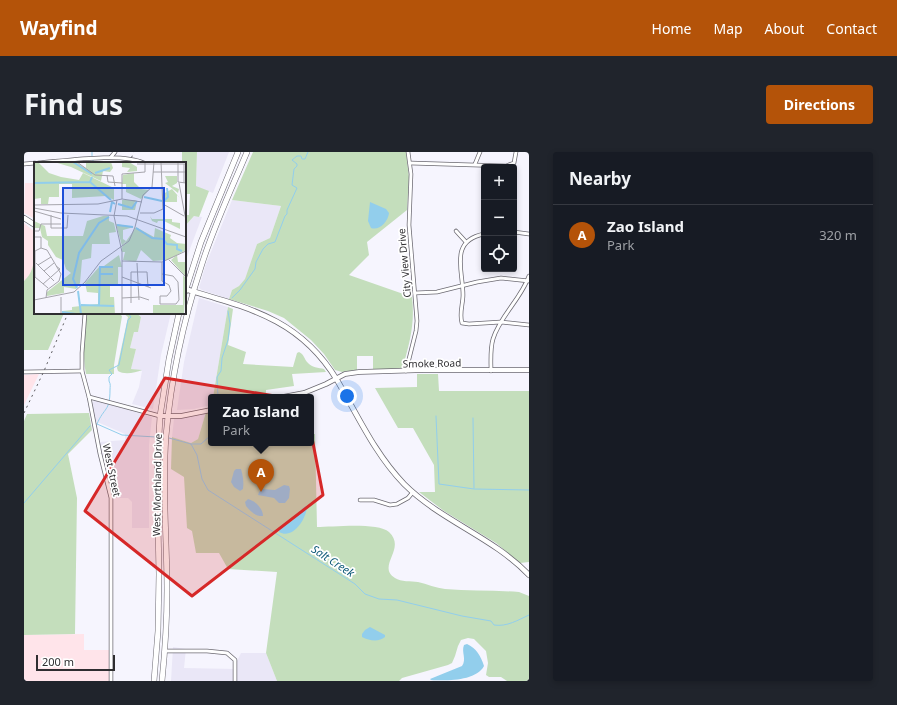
<!DOCTYPE html>
<meta charset="utf-8">
<style>
body{margin:0;font-family:"Noto Sans",sans-serif;background:#20242c;color:#f1f3f6}
.controls{position:absolute;right:12px;top:12px;display:grid;overflow:hidden;border-radius:4px;box-shadow:0 2px 6px #0003}
.controls button{width:36px;height:36px;display:grid;place-items:center;padding:0;border:0;border-bottom:1px solid #363941;background:#171b24;color:#f1f3f6;font:20px sans-serif}
.scale{position:absolute;left:12px;bottom:10px;width:79px;box-sizing:border-box;padding-left:4px;border:2px solid #2f2e31;border-top:0;font-size:11px;line-height:14px;white-space:nowrap;color:#2f2e31;-webkit-text-stroke:3px #fff;paint-order:stroke}
.you{position:absolute;left:323px;top:244px;width:14px;height:14px;margin:-10px;border:3px solid #fff;border-radius:50%;background:#1a73e8;box-shadow:0 0 0 6px #1a73e833}
.badge{display:grid;place-items:center;width:26px;height:26px;border-radius:50%;background:#b45309;color:#fff;font-size:13px;font-weight:700}
.pin{position:absolute;translate:-50% -33px;filter:drop-shadow(0 1px 2px #0008)}
.pin::after{content:'';position:absolute;top:21px;width:14px;height:12px;background:inherit;clip-path:polygon(0 0,100% 0,50% 100%)}
.popup{position:absolute;left:184px;top:242px;width:106px;height:52px;box-sizing:border-box;display:grid;place-content:center;border-radius:4px;background:#171b24;filter:drop-shadow(0 1px 3px #0005);font-size:13px;white-space:nowrap;color:#9ea1a6}
.popup b{font-size:15px;color:#f1f3f6}
.popup::after{content:'';position:absolute;left:50%;top:100%;margin-left:-8px;border:8px solid transparent;border-top-color:#171b24}
.list{margin:0;padding:0;list-style:none}
h2{display:flex;justify-content:space-between;align-items:center;height:52px;margin:0;padding:0 16px;font-size:17px}
h2 small{font-size:13px;font-weight:400;color:#9ea1a6}
.list li{display:grid;grid-template-columns:26px 1fr auto;gap:12px;align-items:center;box-sizing:border-box;height:60px;padding:0 16px;border-top:1px solid #363941}
.list b{display:block;font-size:15px;white-space:nowrap}
.list p{margin:0;font-size:13px;white-space:nowrap;color:#9ea1a6}
.list em{font-size:13px;font-style:normal;color:#9ea1a6}
.icon{flex:none;width:22px;height:22px;fill:none;stroke:currentColor;stroke-width:2;stroke-linecap:round;stroke-linejoin:round}
.map{position:relative;flex:none;width:505px;height:529px;overflow:hidden;border-radius:4px}
header{display:flex;align-items:center;gap:24px;box-sizing:border-box;height:56px;padding:0 20px;background:#b45309;color:#fff}
header strong{font-size:19px}
nav{display:flex;gap:22px;margin-inline-start:auto;font-size:14px}
.intro{display:flex;align-items:center;justify-content:space-between;box-sizing:border-box;height:96px;padding:0 24px}
h1{margin:0;font-size:28px}
.button{padding:10px 18px;border-radius:4px;background:#b45309;color:#fff;font-size:14px;font-weight:700}
main{display:flex;gap:24px;padding:0 24px}
aside{flex:1;background:#171b24;border-radius:4px;box-shadow:0 2px 6px #0003}
.map>svg:first-child{display:block}
.built{fill:#eae7f7}
.industrial{fill:#ffe4ea}
.green{fill:#c4debc}
.water{fill:#92ceec}
.lines{fill:none;stroke-linecap:round;stroke-linejoin:round}
.stream{stroke:#92ceec;stroke-width:1}
.minor-casing{stroke:#6c6a72;stroke-width:4.5}
.tertiary-casing{stroke:#6c6a72;stroke-width:5.5}
.secondary-casing{stroke:#6c6a72;stroke-width:6}
.trunk-casing{stroke:#6c6a72;stroke-width:6}
.minor{stroke:#fff;stroke-width:3}
.tertiary{stroke:#fff;stroke-width:4}
.secondary{stroke:#fff;stroke-width:4.5}
.trunk{stroke:#fff;stroke-width:5}
.rail{stroke:#5d5c60;stroke-width:1;stroke-dasharray:2 4;stroke-linecap:butt}
.marked{fill:#d62828;fill-opacity:0.2;stroke:#d62828;stroke-width:3;stroke-linejoin:round}
.labels{text-anchor:middle;stroke-width:3.5;stroke-linejoin:round;paint-order:stroke}
.street-label{font-size:10px;fill:#2f2e31;stroke:#fff}
.water-label{font-size:11px;font-style:italic;fill:#0c5978;stroke:#fff}
.inset-river{fill:none;stroke:#92ceec;stroke-width:2}
.inset-road{fill:none;stroke:#a6a5ac;stroke-width:1}
.view{fill:#1d4ed8;fill-opacity:0.15;stroke:#1d4ed8;stroke-width:2}
.inset-edge{fill:none;stroke:#2f2e31;stroke-width:2}
</style>
<header>
<strong>Wayfind</strong>
<nav><a>Home</a><a>Map</a><a>About</a><a>Contact</a></nav>
</header>
<div class="intro"><h1>Find us</h1><a class="button">Directions</a></div>
<main>
<div class="map">
<svg width="505" height="529" viewBox="0 0 505 529">
<rect width="100%" height="100%" fill="#f6f5fe"/>
<g class="built">
<path d="M173,0h32l-16,41 -17,-6z"/>
<path d="M208,48l49,6 -11,32 -13,6 -12,36 -6,6 -7,4 -3,9 -27,-9 -3,-2 7,-24z"/>
<path d="M170,64l8,1 -17,45v-36z"/>
<path d="M175,146l29,9 -15,90h-2v8l-17,4 -17,1 7,-48z"/>
<path d="M112,161h35l-10,42 -8,54 -21,-5 7,-17 3,-16 -11,-2 5,-20 -6,-1 4,-16h4l3,-15z"/>
<path d="M71,248l57,17 -3,28v83h-17v-26l-4,-4h-16l-13,-56 26,-2v-6l-30,-13 -3,-18z"/>
<path d="M182,260l-8,27 -7,4 -19,-6 2,-18z"/>
<path d="M149,495l13,2 -2,19 52,1 1,-8 4,-8h25l11,28h-106z"/>
</g>
<g class="industrial">
<path d="M1,31h10v36l-11,-6z"/>
<path d="M0,71l11,9 -1,33 -2,7 -8,9z"/>
<path d="M15,222l-15,31v-30z"/>
<path d="M60,482v16h25v31h-85v-46z"/>
</g>
<g class="green">
<path d="M158,0h15l-1,34 13,5 -10,26 -5,-1 -9,10v-11h4l1,-21h-5v-31h-3z"/>
<path d="M229,0h153l3,25 -2,33 -40,32 2,13 -20,20 63,22c3,27 -2,44 -9,70l-2,2h-28v-13h-16v14l-15,2 -7,-2 -11,-16 -13,-14 -27,-22 -16,-7 -39,-12 3,-9 7,-4 6,-7 12,-35 13,-6 11,-32 -49,-6z"/>
<path d="M11,89v72h29l-16,37h-24v-69c12,-11 10,-25 11,-40z"/>
<path d="M204,155l5,2 -5,36 18,7 -3,12 50,3 4,-14 2,-1c5,2 5,7 9,11 3,4 11,5 16,6l2,3 -34,2 2,12 -28,4v7h-53z"/>
<path d="M62,161h32l4,3 -8,49v9h-28c-4,-20 -1,-41 0,-61z"/>
<path d="M99,161h13l5,4 -3,15h-4l-4,16 6,1 -5,20 11,1c-7,3 -18,5 -24,1l-1,-3 11,-51z"/>
<path d="M393,222h21l1,17h90v171l-9,1 -24,-20 -52,-32 -25,-19h16l-1,-27 -21,-37h-15l-23,-40 42,-1z"/>
<path d="M182,260h5v31h100v-9h4l2,93c15,0 61,-5 72,5 18,17 -13,34 6,46 6,4 16,3 23,4 9,2 18,6 27,7 24,2 49,1 74,3l10,4v85h-22l-6,-4h-12l-3,-2 2,-12 -2,-12 -12,-12 -6,-1 -7,2 -3,6 -3,10 -3,7 -4,2 -46,13 -3,3h-122l-11,-28 11,-81 -49,-3 -9,-16h-23l-4,-22 -5,-3 -3,-51 -13,-8 1,-32 19,6 7,-4z"/>
<path d="M65,261l3,17 -24,24 9,44 -2,136 -51,1v-214l3,-7z"/>
</g>
<g class="water">
<path d="M346,50l16,7 3,4c-1,9 -10,18 -18,15l-3,-7z"/>
<path d="M212,317h5c2,7 3,13 2,20l-3,2 -6,-4 -3,-5 3,-11z"/>
<path d="M260,333l5,1 1,3 -1,9 -4,5h-6l-5,-5 -16,-3 1,-3 3,-3 13,1z"/>
<path d="M224,347c8,2 15,10 15,17 -7,1 -13,-5 -17,-10l-1,-4z"/>
<path d="M282,354l1,1c-1,12 -14,33 -28,25v-3l13,-8 11,-13z"/>
<path d="M346,475l15,8v2c-6,5 -15,4 -23,0v-3l3,-4z"/>
<path d="M443,492c9,4 14,12 17,22 -8,15 -37,15 -53,14l-1,-1 32,-13c5,-7 -1,-14 2,-21z"/>
</g>
<g class="lines">
<g class="stream">
<path d="M68,0v4"/>
<path d="M69,8v3"/>
<path d="M208,146l8,-8 15,-21 1,-7 7,-13 5,-5 7,-2 10,-26 2,-2v-4l10,-22 -5,-3 2,-16 3,-3v-2l-5,-4 5,-4h4l1,3h3l3,-7"/>
<path d="M194,245l-1,-20 4,-6 1,-13 6,-18 2,-16 -2,-13"/>
<path d="M412,264l3,68 35,5 55,1"/>
<path d="M449,266l1,70"/>
<path d="M73,272c7,-17 13,-12 13,-34 0,-4 1,-5 -1,-9v-4l3,-3 -3,-4 10,-5 9,-45 3,-3 -3,-4"/>
<path d="M73,272l25,11 34,2"/>
<path d="M145,286l22,6 6,11 5,24 6,11 147,94 10,10 14,5 18,1 65,16 29,5 3,4c13,2 24,-5 35,-10"/>
<path d="M167,292h10l10,-9"/>
<path d="M0,351l66,-77"/>
</g>
<g class="minor-casing">
<g id="minor">
<path d="M87,5l4,-5"/>
<path d="M14,11c26,-2 84,-11 106,0"/>
<path d="M386,11l96,3 8,-3 2,-11"/>
<path d="M0,12l11,-1"/>
<path d="M451,12l5,-12"/>
<path d="M432,79l10,11"/>
<path d="M490,80l15,2"/>
<path d="M460,82c-35,7 -21,36 -21,61 0,9 -4,19 -1,28l7,1 32,-2 28,3"/>
<path d="M391,141l22,-1 40,-10 24,-4 28,3"/>
<path d="M61,161l-3,40v18l7,26 11,57 11,44v183"/>
<path d="M382,219l10,-40 1,-10 -8,-96 2,-51 -3,-22"/>
<path d="M467,219c0,-10 -1,-22 2,-32 7,-23 28,-40 36,-63"/>
<path d="M0,220l58,-1"/>
<path d="M65,245l71,19"/>
<path d="M336,348h14l16,5 7,-1 11,-6 5,-6"/>
<path d="M141,499h42l20,2 8,7v21"/>
</g>
</g>
<g class="tertiary-casing">
<g id="tertiary">
<path d="M259,245l21,-4 22,-9 19,-10 14,-2 64,-2h106"/>
<path d="M136,264h21l30,-6"/>
</g>
</g>
<g class="secondary-casing">
<g id="secondary">
<path d="M0,66l11,7"/>
<path d="M161,137c64,19 115,30 152,91 21,36 38,74 67,104 37,37 89,53 125,91"/>
</g>
</g>
<g class="trunk-casing">
<g id="trunk">
<path d="M161,140l16,-50 37,-90"/>
<path d="M130,529l4,-50 1,-57 -2,-100 3,-58 9,-57 10,-46"/>
<path d="M138,529c3,-30 5,-60 5,-91 0,-51 -5,-102 -1,-154 5,-57 17,-114 35,-169 12,-39 30,-77 46,-115"/>
</g>
</g>
<use href="#minor" class="minor"/>
<use href="#tertiary" class="tertiary"/>
<use href="#secondary" class="secondary"/>
<use href="#trunk" class="trunk"/>
<g class="rail">
<path d="M105,11l5,-11"/>
<path d="M0,261l20,-42 24,-58"/>
</g>
</g>
<path class="marked" d="M141,226l140,23 18,94 -131,101 -107,-85z"/>
<g class="labels">
<g class="street-label">
<text transform="translate(380 111) rotate(-95)" y="4">City View Drive</text>
<text transform="translate(408 211) rotate(-1)" y="4">Smoke Road</text>
<text transform="translate(88 318) rotate(78)" y="4">West Street</text>
<text transform="translate(133 333) rotate(-89)" y="4">West Morthland Drive</text>
</g>
<g class="water-label">
<text transform="translate(309 409) rotate(33)" y="4">Salt Creek</text>
</g>
</g>
<g transform="translate(10 10)">
<rect width="152" height="152" fill="#f6f5fe"/>
<path d="M0,0h4l11,11 12,4 18,3 4,-7 31,15v12l-8,-4 -34,2v-14h-13v13h-10l-1,7h-7v-6l-7,1zM20,0h22l19,12 -9,-6v-6h25l2,6 -3,4 -7,-1 -2,10 -30,-14zM88,0h7l8,5v4l-10,1 3,-4 -8,-1zM100,11v9l7,7 8,1 -8,9 -15,-7v-8h-4l1,-9zM131,14h12v7l-5,3 7,3 -1,4 -13,-10 3,-1zM138,27l8,9 -3,-3v7h-13l-1,-8zM88,38h14l-2,4 3,-3 -2,9h-13v-4l11,1 -11,-2zM69,54h6v5l5,2 2,9 -7,1 1,11h-18l-1,14 -9,2 -2,23 -4,6 -12,-2v6l-17,3v-4l24,-19 -5,-4 -3,-9 -7,-3 -8,-12v-4l-6,-4 -2,-9h-6v-7l11,5 2,10h36l4,-15zM116,54l2,3h20v3l8,1v6l-16,-8h-6l-1,2 -5,-2zM82,62l18,3 -11,3v9l3,2 -4,5zM102,65l18,10 1,-9 16,7 -1,3 7,5 9,1v6l-18,10 -15,1 -12,-11 -5,12 -13,-2 2,-8h-3v-5zM85,93l3,12h-4v19h-8v11h4l1,17h-53v-3l10,-1v-3l26,-3v-11l-11,-1 -2,-9 14,-16 5,-1zM143,93l1,7h8v15l-15,-17zM149,113l3,3 -2,36h-31v-9h30z" fill="#c4debc"/>
<path class="inset-river" d="M39,0l19,12M61,11l15,-5M58,15l-2,5 21,18M0,21l57,-1M110,35l18,4M130,39l4,-4 -1,-9M84,42l14,4 5,-7M76,50l2,-10 3,2M83,63l16,2M102,66l16,10 11,1 4,5 10,1v4l5,2M66,112h13M43,126l-4,-9 6,-26 20,-30 10,-6M44,129l3,23M47,143l33,1M65,143l1,-38h13M28,150l14,2"/>
<path class="inset-road" d="M43,0l18,13 18,1 2,10M144,1v19l8,1M103,2h49M150,2v19M119,10h33M73,13l1,7 14,1M145,21l7,38M88,37v-25l23,-2v-10M83,38l-3,16 8,36v62M129,42l21,12M0,43l64,-1 24,-5 20,3M0,46l27,5 66,3 59,21M0,49l27,8M106,51h14l9,-4 -2,-47M17,53v13h16l1,-13M0,69h5l2,-7h20M0,75h7v11M7,86l6,2 14,24 -2,7 -12,9 -1,8M7,86l-6,3v26l13,11M135,98l17,17M88,99l40,1 24,-11M2,101l18,18M103,101l2,37M4,103l13,-8M10,109l10,-8M128,112l11,2 5,6 1,18 -3,4h-16v-8h7l4,-5 -2,-6 -7,-4v-19M88,115l29,11M9,122l17,-15 -4,-3M27,135v17M88,136l18,-1 9,3M0,138l40,-8 11,-10 16,-21 28,-20 6,-14 8,-32 9,-8 2,-25M97,141v-31h16l1,15"/>
<path class="view" d="M29,26h101v97h-101z"/>
<rect width="152" height="152" class="inset-edge"/>
</g>
</svg>
<div class="controls">
<button>+</button>
<button>−</button>
<button><svg class="icon" aria-label="locate" viewBox="0 0 24 24"><circle cx="12" cy="12" r="6"/><path d="M12 2v4M12 18v4M2 12h4M18 12h4"/></svg></button>
</div>
<div class="scale">200 m</div>
<div class="you"></div>
<div class="pin badge" style="left:237px;top:340px">A</div>
<div class="popup"><b>Zao Island</b>Park</div>
</div>
<aside>
<h2>Nearby<small></small></h2>
<ul class="list">
<li><span class="badge">A</span><div><b>Zao Island</b><p>Park</p></div><em>320 m</em></li>
</ul>
</aside>
</main>
